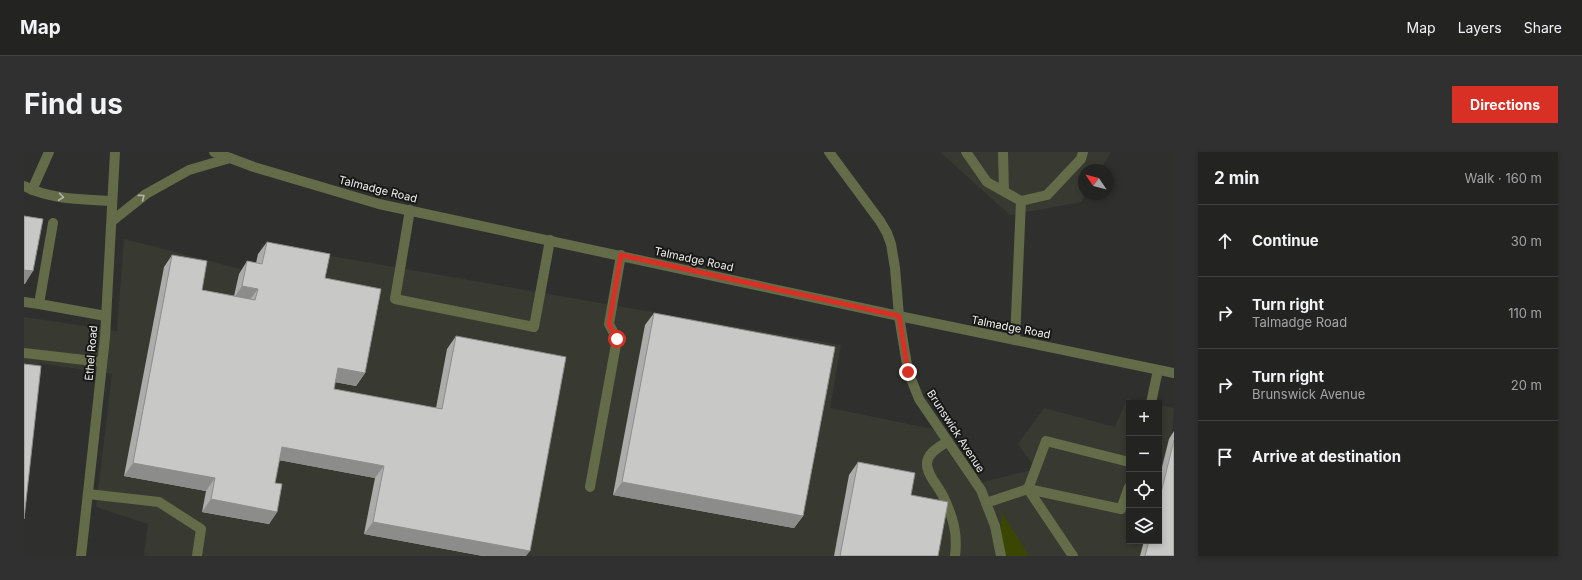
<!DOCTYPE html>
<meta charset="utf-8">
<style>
body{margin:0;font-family:Inter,sans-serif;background:#2f302f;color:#f1f3f6}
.controls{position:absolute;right:12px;bottom:12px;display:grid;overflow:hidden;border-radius:0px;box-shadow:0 2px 6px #0003}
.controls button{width:36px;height:36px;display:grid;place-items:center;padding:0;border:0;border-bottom:1px solid #404140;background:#232422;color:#f1f3f6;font:20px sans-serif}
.compass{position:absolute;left:1054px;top:12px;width:36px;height:36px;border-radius:50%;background:#232422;box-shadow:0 2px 6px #0003;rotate:305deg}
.stop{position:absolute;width:12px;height:12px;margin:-9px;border:3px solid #d93025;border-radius:50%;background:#fff}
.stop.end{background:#d93025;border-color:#fff;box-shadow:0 1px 4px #0008}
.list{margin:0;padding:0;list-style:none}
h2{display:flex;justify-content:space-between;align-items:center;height:52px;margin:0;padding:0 16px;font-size:17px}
h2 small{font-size:13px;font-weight:400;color:#a3a4a5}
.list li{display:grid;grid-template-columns:26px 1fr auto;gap:12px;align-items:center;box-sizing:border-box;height:72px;padding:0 16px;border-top:1px solid #404140}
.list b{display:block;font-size:15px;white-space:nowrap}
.list p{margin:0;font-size:13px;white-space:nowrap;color:#a3a4a5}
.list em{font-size:13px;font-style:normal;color:#a3a4a5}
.icon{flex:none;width:22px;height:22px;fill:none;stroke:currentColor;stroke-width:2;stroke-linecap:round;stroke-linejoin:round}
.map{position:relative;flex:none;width:1150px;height:404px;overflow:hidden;border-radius:0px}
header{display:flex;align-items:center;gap:24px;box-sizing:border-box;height:56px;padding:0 20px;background:#232422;border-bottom:1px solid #404140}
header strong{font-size:19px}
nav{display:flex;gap:22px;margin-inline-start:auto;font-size:14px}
.intro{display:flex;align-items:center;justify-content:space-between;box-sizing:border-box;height:96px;padding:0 24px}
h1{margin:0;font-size:28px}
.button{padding:10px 18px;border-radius:0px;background:#d93025;color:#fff;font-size:14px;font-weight:700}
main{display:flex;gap:24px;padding:0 24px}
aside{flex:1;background:#232422;border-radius:0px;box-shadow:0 2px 6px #0003}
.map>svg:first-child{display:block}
.built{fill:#383a31}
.green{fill:#3b4601}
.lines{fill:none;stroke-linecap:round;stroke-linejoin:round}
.minor{stroke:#636b48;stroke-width:10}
.wall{fill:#acadaa}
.shaded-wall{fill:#8c8d8b}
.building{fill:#c8c9c6;stroke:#8c8d8b}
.oneway{stroke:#b1b4a4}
.route{stroke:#d93025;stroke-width:5}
.labels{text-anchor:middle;stroke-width:4;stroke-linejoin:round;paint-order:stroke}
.street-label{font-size:11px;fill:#f0f0ef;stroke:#181817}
</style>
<header>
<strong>Map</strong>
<nav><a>Map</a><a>Layers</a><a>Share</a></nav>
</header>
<div class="intro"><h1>Find us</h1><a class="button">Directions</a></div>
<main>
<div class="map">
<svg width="1150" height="404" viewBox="0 0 1150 404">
<rect width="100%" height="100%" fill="#2f302d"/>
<g class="built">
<path d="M916,0h171l-11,18h-16v24h1l-4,8 -71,13z"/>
<path d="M100,87l132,34 6,-29 579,101 -11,63 117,24 32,51 57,-14 -18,-25 26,-36 71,19 12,-28 20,4h-18v138h30v-136l15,3 -2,25 2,1v122h-1030l4,-32 -52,-17 16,-133 -73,-11 -15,143v-189l93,14z"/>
</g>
<path class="green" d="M978,361l27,43h-30z"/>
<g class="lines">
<g class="minor">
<path d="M190,0l40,15 125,37 520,112 275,57"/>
<path d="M805,0l51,69 7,12 4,11 4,24 4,48 9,55 11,28 62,91 14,36 6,30"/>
<path d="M942,0l21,30 34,19 26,-6 34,-36 2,-7"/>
<path d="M979,0l1,39"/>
<path d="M0,34c27,14 58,13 88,15"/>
<path d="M8,38l17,-38"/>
<path d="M386,58l-15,89 139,28 16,-87"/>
<path d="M88,69l34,-27 43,-24 41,-12"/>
<path d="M29,71l-14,81 67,12"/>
<path d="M0,150l15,2"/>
<path d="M991,188l6,-139"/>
<path d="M0,201l78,9"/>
<path d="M1127,251l7,-33"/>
<path d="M924,289c-8,6 -20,11 -21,22 -1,11 12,24 16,33 10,21 15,37 12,60"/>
<path d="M566,335l27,-148 -8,-15 12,-69"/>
<path d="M1004,337l18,-48 83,21"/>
<path d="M1004,337l45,67"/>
<path d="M64,342l71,8 42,27 -4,27"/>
<path d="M962,351l42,-14 93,20 8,-22"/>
<path d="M57,404l24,-218 10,-186"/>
</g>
</g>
<g class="wall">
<path d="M243,90l58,36 40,95 -9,13 -21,-4 -1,7 102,19 11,-59 9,-13 70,220h-43l-119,-22 11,-56 -96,-18 -4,23 2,29 -8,12 -67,-12 4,-21 -82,-15 40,-209 8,-12 30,35 32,6 5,-22 8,-13 9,2 2,-9z"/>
<path d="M630,161l149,203 -9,12 -181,-33 32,-170z"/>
<path d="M1150,279v125h-34l4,-15h15v-62l10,-40z"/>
<path d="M834,310l53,33 27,61h-104l15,-81z"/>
</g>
<g class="shaded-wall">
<path d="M0,118l9,1 -8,13h-1z"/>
<path d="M218,134l16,3 -9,12 -15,-3z"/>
<path d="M314,216l27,5 -9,13 -27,-5z"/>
<path d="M258,295l102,19 -9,12 -102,-19z"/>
<path d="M109,311l82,15 -9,13 -82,-15z"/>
<path d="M598,330l181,34 -9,12 -181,-33z"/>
<path d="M187,347l66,13 -8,12 -67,-12z"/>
<path d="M349,370l157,29 -4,5h-43l-119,-22z"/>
</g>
<g class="building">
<path d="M0,64l19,3 -10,52 -9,-1z"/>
<path d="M243,90l63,12 -5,24 56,11 -16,84 -27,-5 -4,21 108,20 14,-73 110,21 -36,194 -157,-29 11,-56 -102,-19 -7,36 7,1 -5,28 -66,-13 4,-21 -82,-15 39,-208 35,6 -5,29 53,10 3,-11 -16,-3 5,-25 15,3z"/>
<path d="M630,161l181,34 -32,169 -181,-34z"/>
<path d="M0,212l17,2 -17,153z"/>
<path d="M1150,288v116h-29l4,-15h10v-40z"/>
<path d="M834,310l57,11 -4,22 37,7 -10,54h-98z"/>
</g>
<defs><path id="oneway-chevron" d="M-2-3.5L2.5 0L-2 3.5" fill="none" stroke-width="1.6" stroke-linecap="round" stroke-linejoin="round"/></defs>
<g class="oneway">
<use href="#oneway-chevron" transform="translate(37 45) rotate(7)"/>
<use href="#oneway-chevron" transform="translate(118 45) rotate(-37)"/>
</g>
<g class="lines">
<path class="route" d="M593,187l-8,-15 12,-69 278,61 9,56"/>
</g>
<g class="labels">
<g class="street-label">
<text transform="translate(354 37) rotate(14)" y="4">Talmadge Road</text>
<text transform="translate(670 107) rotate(12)" y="4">Talmadge Road</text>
<text transform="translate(987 175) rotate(11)" y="4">Talmadge Road</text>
<text transform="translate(67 201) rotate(-85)" y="4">Ethel Road</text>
<text transform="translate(932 279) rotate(57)" y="4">Brunswick Avenue</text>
</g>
</g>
</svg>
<div class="controls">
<button>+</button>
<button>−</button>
<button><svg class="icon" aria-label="locate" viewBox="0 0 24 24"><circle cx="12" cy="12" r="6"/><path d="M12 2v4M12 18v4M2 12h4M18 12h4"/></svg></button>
<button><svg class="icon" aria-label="layers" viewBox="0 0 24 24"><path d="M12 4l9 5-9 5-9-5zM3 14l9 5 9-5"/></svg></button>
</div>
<svg class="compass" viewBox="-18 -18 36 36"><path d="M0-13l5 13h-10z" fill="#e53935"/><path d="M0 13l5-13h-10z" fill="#a3a4a5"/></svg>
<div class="stop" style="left:593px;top:187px"></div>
<div class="stop end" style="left:884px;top:220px"></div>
</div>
<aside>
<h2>2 min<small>Walk · 160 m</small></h2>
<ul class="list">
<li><svg class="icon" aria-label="ahead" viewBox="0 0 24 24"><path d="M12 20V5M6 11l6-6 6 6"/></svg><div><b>Continue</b></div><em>30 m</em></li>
<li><svg class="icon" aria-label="right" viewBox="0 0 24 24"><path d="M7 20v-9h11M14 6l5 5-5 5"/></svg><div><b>Turn right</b><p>Talmadge Road</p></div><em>110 m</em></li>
<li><svg class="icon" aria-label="right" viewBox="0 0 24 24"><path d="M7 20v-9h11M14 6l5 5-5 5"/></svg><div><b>Turn right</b><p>Brunswick Avenue</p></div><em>20 m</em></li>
<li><svg class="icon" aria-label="arrive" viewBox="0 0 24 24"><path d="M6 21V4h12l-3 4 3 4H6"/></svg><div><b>Arrive at destination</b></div></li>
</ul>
</aside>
</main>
